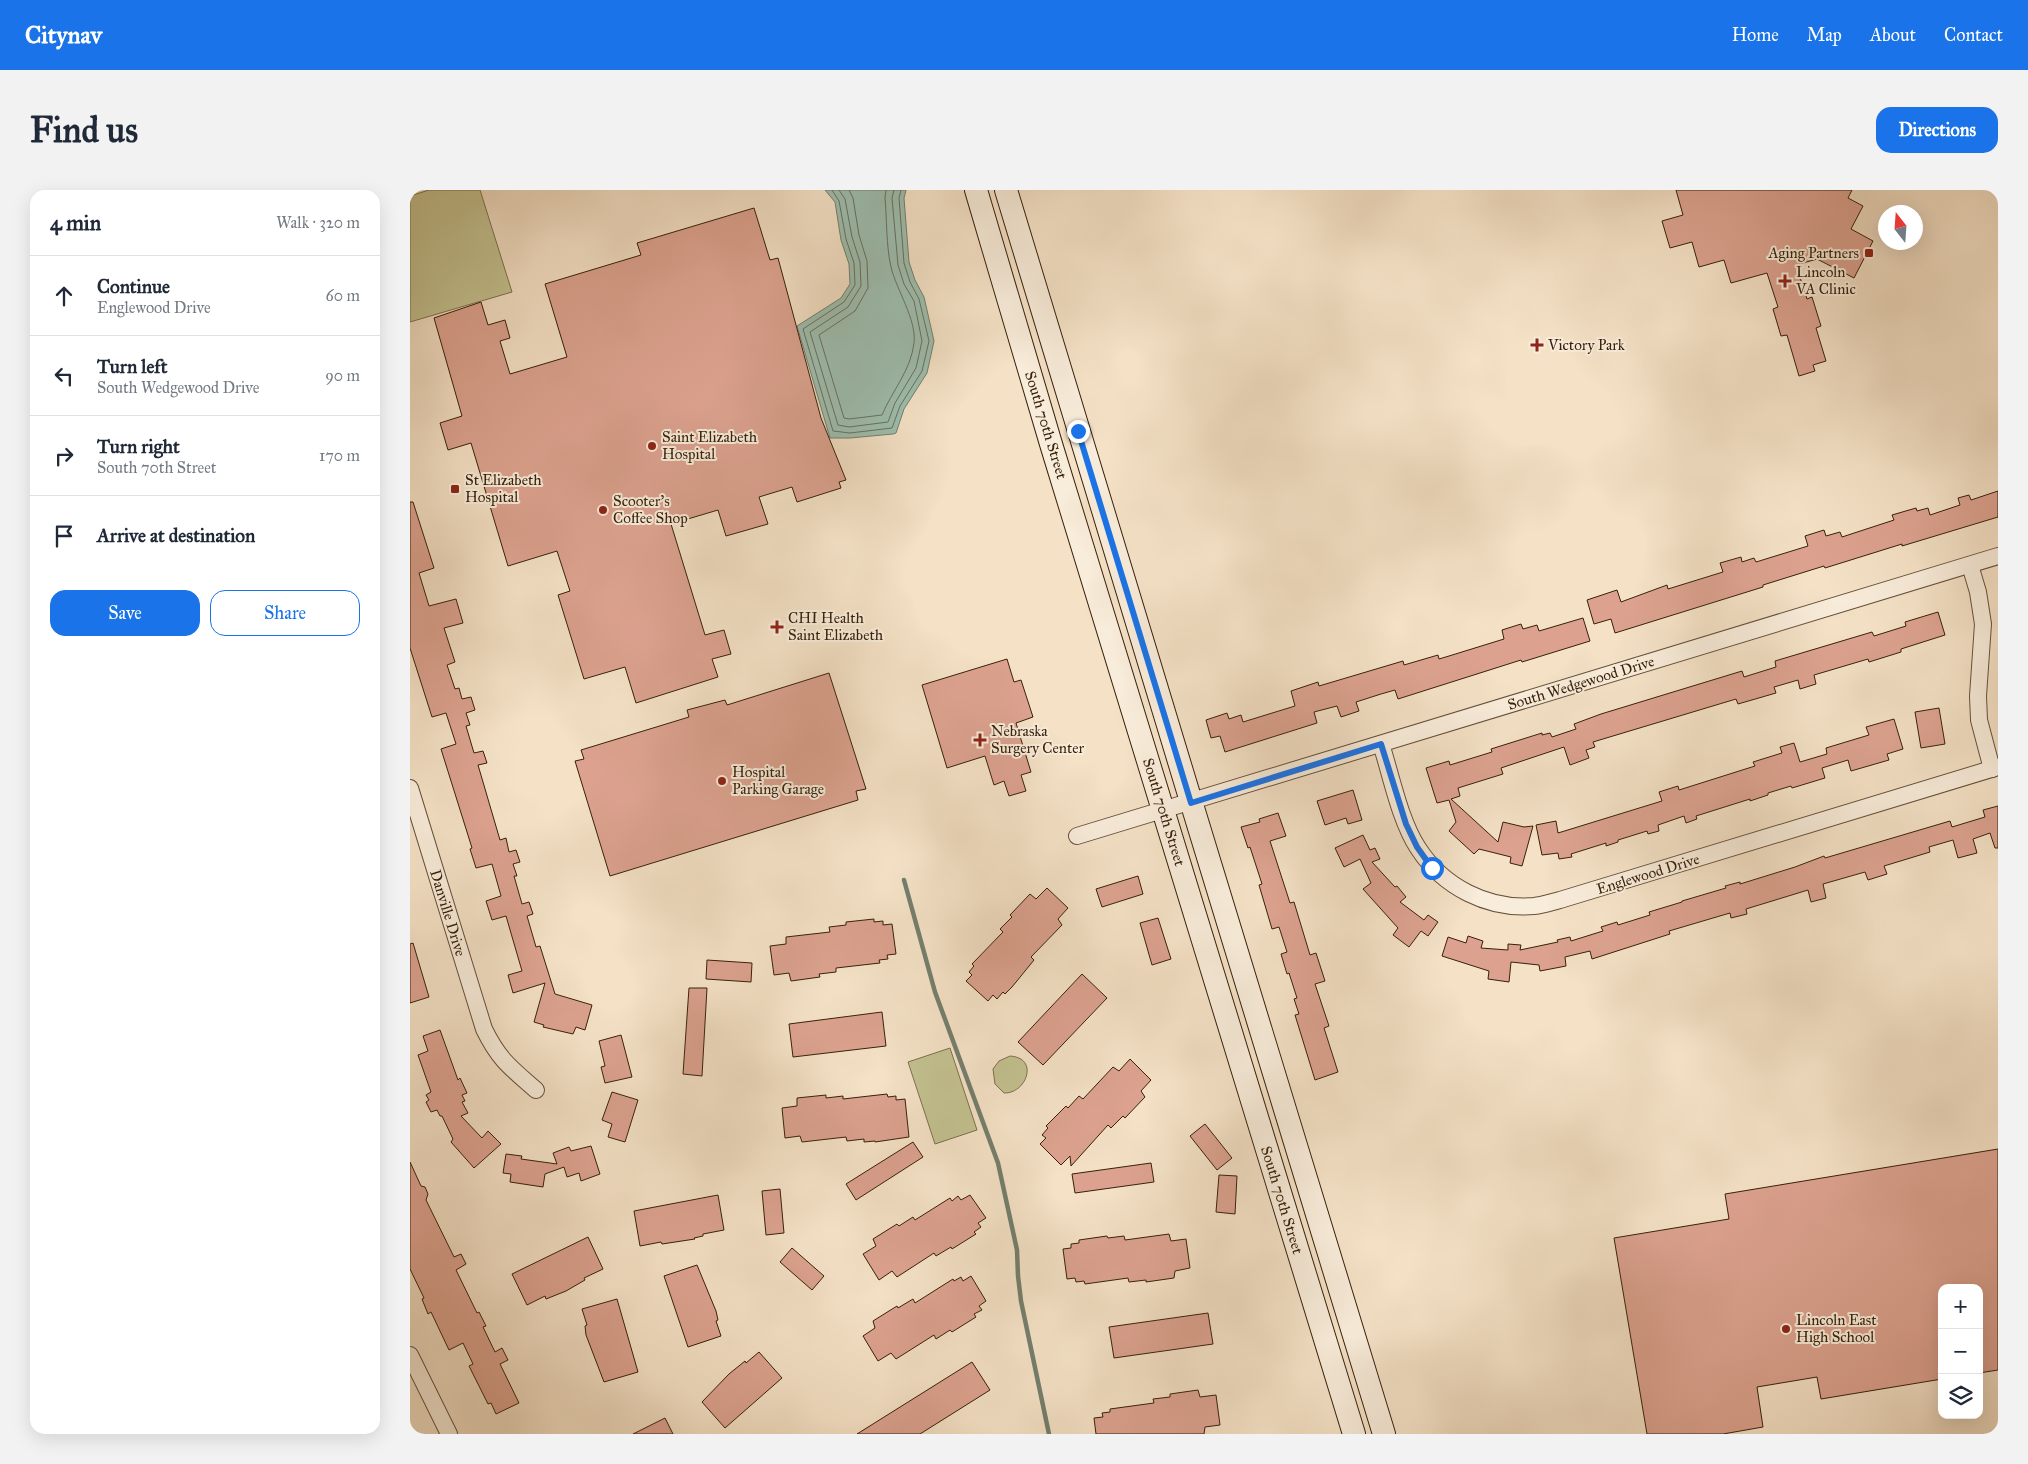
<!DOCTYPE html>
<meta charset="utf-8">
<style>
body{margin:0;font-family:"IM FELL Great Primer",serif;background:#f2f2f3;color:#1f2937}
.controls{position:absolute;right:15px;bottom:15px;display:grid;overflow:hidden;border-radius:10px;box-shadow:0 5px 20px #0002}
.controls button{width:45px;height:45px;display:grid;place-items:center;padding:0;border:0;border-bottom:1px solid #e0e1e3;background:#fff;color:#1f2937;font:25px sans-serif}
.compass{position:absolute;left:1468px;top:15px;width:45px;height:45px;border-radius:50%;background:#fff;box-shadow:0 5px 20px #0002;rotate:343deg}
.stop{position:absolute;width:15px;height:15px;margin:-11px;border:4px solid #1a73e8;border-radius:50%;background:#fff}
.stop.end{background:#1a73e8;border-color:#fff;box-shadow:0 1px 5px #0008}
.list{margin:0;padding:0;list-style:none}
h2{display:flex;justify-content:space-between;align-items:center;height:65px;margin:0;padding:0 20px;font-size:21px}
h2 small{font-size:16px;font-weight:400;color:#747a83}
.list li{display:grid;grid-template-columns:32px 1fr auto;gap:15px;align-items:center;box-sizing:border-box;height:80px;padding:0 20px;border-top:1px solid #e0e1e3}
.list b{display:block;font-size:19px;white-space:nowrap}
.list p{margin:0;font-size:16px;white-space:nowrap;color:#747a83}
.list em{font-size:16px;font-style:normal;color:#747a83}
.actions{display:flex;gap:10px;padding:15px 20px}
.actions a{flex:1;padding:11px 0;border:1px solid #1a73e8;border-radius:15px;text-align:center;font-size:18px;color:#1a73e8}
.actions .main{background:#1a73e8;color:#fff}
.icon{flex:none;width:28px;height:28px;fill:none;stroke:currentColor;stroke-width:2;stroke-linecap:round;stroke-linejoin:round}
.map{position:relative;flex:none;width:1588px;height:1244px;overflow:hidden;border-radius:15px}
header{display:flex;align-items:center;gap:30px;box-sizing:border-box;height:70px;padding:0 25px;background:#1a73e8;color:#fff}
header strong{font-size:24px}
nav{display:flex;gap:28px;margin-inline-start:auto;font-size:18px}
.intro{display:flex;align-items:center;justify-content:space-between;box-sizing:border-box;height:120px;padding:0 30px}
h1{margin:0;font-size:35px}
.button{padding:12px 22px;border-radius:15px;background:#1a73e8;color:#fff;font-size:18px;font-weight:700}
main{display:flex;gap:30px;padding:0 30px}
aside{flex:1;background:#fff;border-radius:15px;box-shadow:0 5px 20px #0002}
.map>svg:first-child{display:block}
.green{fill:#c3c190;stroke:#7d704e}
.water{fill:#9dbeaf;stroke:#747f6d}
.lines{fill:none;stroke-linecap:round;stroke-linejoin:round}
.shore{stroke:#6a6f5d;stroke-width:1}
.stream{stroke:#747f6d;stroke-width:4.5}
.building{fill:#dca28f;stroke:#37200b}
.street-casing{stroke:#66503a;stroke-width:18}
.secondary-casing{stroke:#37200b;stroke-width:24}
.street{stroke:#f8ecda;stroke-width:16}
.secondary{stroke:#f8ecda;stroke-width:22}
.route{stroke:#1a73e8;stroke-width:6}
.poi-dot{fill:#8f2418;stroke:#f8ecda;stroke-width:2}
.labels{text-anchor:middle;stroke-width:4;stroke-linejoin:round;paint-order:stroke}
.poi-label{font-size:15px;fill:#37200b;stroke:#f8ecda;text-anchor:start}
.street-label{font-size:15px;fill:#37200b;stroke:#f8ecda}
</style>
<header>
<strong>Citynav</strong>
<nav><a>Home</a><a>Map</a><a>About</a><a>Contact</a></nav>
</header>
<div class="intro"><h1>Find us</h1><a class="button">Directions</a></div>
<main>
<aside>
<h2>4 min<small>Walk · 320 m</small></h2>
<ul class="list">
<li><svg class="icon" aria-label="ahead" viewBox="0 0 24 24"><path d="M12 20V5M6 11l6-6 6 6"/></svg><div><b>Continue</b><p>Englewood Drive</p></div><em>60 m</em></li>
<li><svg class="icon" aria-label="left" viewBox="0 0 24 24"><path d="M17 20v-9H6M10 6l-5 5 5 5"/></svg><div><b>Turn left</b><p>South Wedgewood Drive</p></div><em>90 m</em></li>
<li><svg class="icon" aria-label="right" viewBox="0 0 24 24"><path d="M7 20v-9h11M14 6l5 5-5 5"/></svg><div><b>Turn right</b><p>South 70th Street</p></div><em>170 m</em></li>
<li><svg class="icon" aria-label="arrive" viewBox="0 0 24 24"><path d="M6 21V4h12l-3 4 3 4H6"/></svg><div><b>Arrive at destination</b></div></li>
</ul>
<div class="actions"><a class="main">Save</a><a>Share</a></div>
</aside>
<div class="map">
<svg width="1588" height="1244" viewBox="0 0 1588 1244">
<rect width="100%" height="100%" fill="#f4e1c6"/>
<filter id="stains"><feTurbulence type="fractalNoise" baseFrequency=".004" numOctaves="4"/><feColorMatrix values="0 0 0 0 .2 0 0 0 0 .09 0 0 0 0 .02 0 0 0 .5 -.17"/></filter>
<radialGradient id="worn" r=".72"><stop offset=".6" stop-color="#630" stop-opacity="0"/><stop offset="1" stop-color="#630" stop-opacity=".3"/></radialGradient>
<g class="green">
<path d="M19,0h51l32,102 -102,30v-126z"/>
<path d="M540,858l27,82 -42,14 -27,-82z"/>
<path d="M600,866c30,2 16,38 -6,37l-9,-9 -2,-15 6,-8z"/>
</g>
<path class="water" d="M415,0h81l-2,8 5,64 6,18 9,17 10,44 -7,32 -23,36 -8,24 -3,1 -43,4h-20l-33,-112 44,-28 9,-14 -1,-20 -8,-24 -6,-38z"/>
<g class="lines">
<g class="shore">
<path d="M422,0l7,11 7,38 8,24 1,22 -11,17 -41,27 30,102 17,2 42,-5 8,-22 22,-35 7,-30 -10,-42 -9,-17 -6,-19 -5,-65 2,-8"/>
<path d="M429,0l6,9 7,38 8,25 1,24 -13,21 -38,25 28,93 11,2 39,-5 7,-19 21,-35 6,-27 -8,-40 -10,-17 -6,-19 -6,-67 2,-8"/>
<path d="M439,0l4,8 6,37 8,26 1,27 -13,23 -36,24 25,83 5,1 33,-4c10,-24 29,-45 32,-72 3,-23 -18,-54 -23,-76 -5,-22 -4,-47 -6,-69l1,-8"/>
</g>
<path class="stream" d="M494,690l31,112 63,171 19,87 1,26 3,25 28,133"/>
</g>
<g class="building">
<path d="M1266,0h176l-4,8 15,8 -12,23 22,12 -19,37 -37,-19 -21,6 11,34 5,-2 9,29 -5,2 10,33 -13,4 2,6 -16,5 -12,-41 -6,1 -8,-27 5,-2 -11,-34 -36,10 -7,-23 -25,7 -7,-25 -22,6 -8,-27 21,-6z"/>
<path d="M344,18l16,52 8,-2 43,160 25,62 -7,2 2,6 -44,14 -5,-15 -33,10 9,27 -42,12 -8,-26 -47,14 34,111 19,-5 7,24 -19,5 6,18 -82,26 -11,-36 -41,12 -26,-84 12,-4 -13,-40 -49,15 -37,-123 -23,7 -8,-27 22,-7 -28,-98 47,-16 7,23 17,-5 5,18 -10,3 10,33 57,-17 -22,-73 96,-29 -4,-12z"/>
<path d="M1588,301v26l-96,29v-2l-77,24 -1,-2 -61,19v2l-148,46 -4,-14 -17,5 -7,-24 30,-10 4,12 46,-17 1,4 55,-17 -3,-9 21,-6 1,5 12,-4 2,4 52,-16 -3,-10 19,-6 2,6 14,-4 2,5 52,-17 -2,-5 24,-7 1,3 11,-3 2,7 30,-10 -2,-7 11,-3 2,5z"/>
<path d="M0,312h3l21,66 -15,5 10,33 27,-7 7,24 -19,5 11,34 -8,3 8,24 4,-1 3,11 9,-2 4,13 -9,3 4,12 -4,1 8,27 9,-2 4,12 -9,2 22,75 6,-2 3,14 7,-2 4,12 -7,2 4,12h-3l8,28 7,-2 4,12 -6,2 9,31 4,-1 15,48 37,11 -7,25 -9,-3 -3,7 -30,-7 1,-2 -10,-3 11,-39 -32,10 -5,-18 14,-4 -16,-55 -14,4 -6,-19 15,-5 -9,-32 -16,4 -6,-19 2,-1 -31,-99 15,-5 -10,-31 -14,4 -22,-69z"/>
<path d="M1528,422l7,23 -44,14v3l-32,10 -1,-3 -54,16 2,9 -16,5 -2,-9 -24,7 2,6 -38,11 -2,-5 -143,43 2,5 -9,3 3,8 -19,7 -6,-18 -63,21 2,6 -45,14 2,8 -9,3 47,43 5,-20 21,5 9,-1 -11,40 -12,-3 1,-6 -32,-8 -5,5 -25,-23 7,-9 -7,-22 -12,3 -11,-35 23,-7 1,4 42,-13 -1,-3 51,-16v2l8,-2 2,4 24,-8 -2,-5 27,-10 141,-43 2,6 32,-10 -1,-6 97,-29 2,4 32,-10 -1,-4z"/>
<path d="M1173,428l7,23 -68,21 -1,-2 -123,39 -3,-9 -14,4 -25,8 3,9 -18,6 -4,-11 -23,6 3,11 -92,29 -5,-16 -9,2 -5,-18 21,-7 2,6 12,-4 2,7 52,-16 -4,-15 27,-9 1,4 84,-25 1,4 34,-10 1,4 10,-3 55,-17 -2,-9 19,-6 2,5 14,-4 2,6z"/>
<path d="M597,469l7,23 7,-2 12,37 -17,6 15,49 -10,3 5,16 -17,5 -5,-15 -10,4 -9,-29 -38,12 -25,-83z"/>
<path d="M419,483l37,116 -10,2 2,9 -248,76 -35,-115 9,-2 -3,-9 108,-33 -2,-7 38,-10 2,5z"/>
<path d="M1529,518l6,36 -24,4 -6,-36z"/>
<path d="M1484,529l9,30 -16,5 2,6 -38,11 -3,-11 -26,8 3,10 -33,10 -1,-2 -23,7v2l-18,6v-2l-54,17 1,3 -11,4 -2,-7 -26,9 1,6 -11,3 -1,-3 -29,9v2l-12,4v-3l-35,11 1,3 -13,2 -1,-6 -16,2 -6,-30 20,-4 2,12 104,-32 -3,-9 19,-6 1,4 76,-24 -2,-4 29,-9 -2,-6 14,-4 6,19 27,-8 -1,-6 43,-13 -3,-8z"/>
<path d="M943,600l9,30 -14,4 -2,-6 -21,7 -8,-24z"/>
<path d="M1588,616v42h-3l-5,-15 -17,6 4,14 -19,5 -5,-18 -24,7 1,5 -46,14 3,8 -19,6 -3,-8 -42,12 3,14 -15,4 -3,-12 -62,19 1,5 -16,4 -1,-5 -61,18 1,3 -78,25 -2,-8 -25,6 1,9 -26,5 -1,-6 -28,-3 -2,20 -21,-3 1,-8 -47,-15 6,-19 18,6 2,-7 15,5 -2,7 27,2v-6l13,1 -1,5 38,-8 -1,-2 13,-3 1,4 32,-10 -2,-4 16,-5 1,3 32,-10 -1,-3 33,-10v-1l44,-13 -1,-2 15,-4v2l55,-17 29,-11 1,2 125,-37 2,6 33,-10 -2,-7z"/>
<path d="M868,623l8,23 -16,5 20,62 4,-1 16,53 6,-2 9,28 -10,3 14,42 -5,2 14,44 -23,8 -20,-65 4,-1 -5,-15 3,-1 -8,-25 -2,1 -6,-20 6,-2 -8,-25 -7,2 -13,-44 3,-1 -12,-37 -2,1 -7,-21 19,-5 -1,-3z"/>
<path d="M953,645l7,15 5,-2 5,11 -8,3 23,25 2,-1 9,11 -6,5 24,18 4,-5 10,7 -10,14 -7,-5 -12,16 -16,-12 5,-7 -35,-39 8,-6 -11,-24 -16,8 -9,-19z"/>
<path d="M728,686l5,18 -41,13 -6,-18z"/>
<path d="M637,698l21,20 -10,11 4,6 -31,32 3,3 -22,27 -7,7 -2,-2 -6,7 -4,-4 -5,6 -22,-20 6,-6 -3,-3 5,-6 -2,-2 31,-32 -3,-3 12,-12 -2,-2 20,-21 6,5z"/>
<path d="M748,728l13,41 -19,6 -12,-42z"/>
<path d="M464,729v3l9,-1v4l9,-1 4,30 -9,1 1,4 -9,1 1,3 -44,5v4l-17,2 1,3 -29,4 -2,-8 -15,2 -4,-29 16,-2v-7l44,-5 -1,-5 17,-2v-3z"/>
<path d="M3,753l16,54 -19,6v-59z"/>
<path d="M297,770l45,3 -1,19 -45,-3z"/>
<path d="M672,784l25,24 -64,67 -25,-23z"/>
<path d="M279,798h18l-5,88 -19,-2z"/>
<path d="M472,822l4,34 -93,11 -4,-33z"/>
<path d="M30,840l18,50 2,-2 7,15 -5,2 3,6 -3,1 6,11 -7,3 21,22 6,-7 13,13 -27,24 -23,-26 2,-3 -11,-23h-2l-3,-6 -6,2 -5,-10 3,-2 -3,-5 5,-3 -13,-37 10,-4 -5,-15z"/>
<path d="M211,845l11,42 -27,6 -4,-16 4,-1 -6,-25z"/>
<path d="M720,869l21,21 -10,11 4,6 -20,21 -2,-2 -12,12 -3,-3 -37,41 -1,-10 -9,9 -21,-21 6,-6 -4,-3 6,-7 -2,-2 20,-20 2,2 11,-12 4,3 30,-32 6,4z"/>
<path d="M202,902l26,8 -13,42 -17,-5 4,-13 -10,-4z"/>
<path d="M477,904l1,3 8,-1v4l9,-1 4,38 -34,5v-1l-11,1v-3l-17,2 -1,-4 -44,5 -2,-6 -15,2 -3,-30 15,-2v-8l29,-3v3l17,-2v3z"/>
<path d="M795,934l27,34 -15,12 -27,-34z"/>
<path d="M503,952l10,15 -67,43 -10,-16z"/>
<path d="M181,956l9,28 -19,7 -2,-8 -12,4 -3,-10 -19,7 -2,13 -33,-5 1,-8 -8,-1 3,-19 16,2 -1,3 36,5 -4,-11 16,-6 2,4z"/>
<path d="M1588,959v221l-19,3v-85h-37v91l-121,20 -4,-22 -60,10 6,40 -40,7h-76l-33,-196 115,-19 -4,-25z"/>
<path d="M0,972l11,24 4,1 3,7 -2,6 28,57 7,-3 5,10 -10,6 21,43 2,-1 7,14 -3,1 12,25 7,-4 6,12 -8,4 19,39 -23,11 -5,-11 -3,1 -19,-38 4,-2 -10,-21 -14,7 -18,-38 -3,2 -6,-15 2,-1 -14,-29z"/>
<path d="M741,973l3,19 -79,11 -3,-19z"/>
<path d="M809,985l18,1 -2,38 -19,-2z"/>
<path d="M370,999l4,44 -18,2 -4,-44z"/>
<path d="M308,1005l6,35 -21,4v2l-9,2 1,1 -33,5 -1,-2 -21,4 -6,-35z"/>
<path d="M560,1005l16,23 -8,5 3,4 -7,5 2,2 -24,15 -1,-2 -15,9 -2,-3 -37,24 -5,-6 -13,9 -16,-26 13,-8 -3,-7 24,-15 2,2 14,-9 2,3 35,-22 2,3 6,-5 3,4z"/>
<path d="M759,1044l2,7 15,-2 4,29 -15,3 -1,7 -28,4v-2l-17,2 -1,-4 -43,6 -1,-3 -8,1 -1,-4 -8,1 -4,-30 8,-1v-4l8,-1v-3l28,-4 1,2 16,-2 1,4z"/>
<path d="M178,1047l15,32 -19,9 1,2 -19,11 -20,8 -1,-3 -18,9 -15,-31z"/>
<path d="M382,1058l32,28 -12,14 -32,-28z"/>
<path d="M287,1075l19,46 2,9 -2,1 5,15 -33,11 -24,-71z"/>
<path d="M561,1086l15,25 -7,5 3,4 -8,4 2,3 -24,15 -2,-2 -14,9 -2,-4 -38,24 -5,-6 -13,8 -15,-25 12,-8 -2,-7 24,-15 1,2 15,-9 2,4 38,-24 1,2 7,-4 2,4z"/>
<path d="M207,1109l21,73 -34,10 -18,-47 -1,-9 2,-1 -5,-16z"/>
<path d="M798,1123l5,31 -99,14 -5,-31z"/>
<path d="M349,1162l23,26 -57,50 -23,-26 27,-28 16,-13 1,2z"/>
<path d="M562,1172l18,28 -70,44h-63z"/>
<path d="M788,1200l2,7 16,-2 4,30 -15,2 -1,7h-108l-2,-16 9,-1 -1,-4 8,-1v-3l44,-6 -1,-4 17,-2v-3z"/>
<path d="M255,1228l8,16h-40z"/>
</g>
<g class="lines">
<g class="street-casing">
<g id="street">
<path d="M1560,375l8,27 5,32 -5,72 1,24 13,49"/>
<path d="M971,554c10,31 19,77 37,104 25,39 70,62 116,58 9,-1 18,-4 26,-6l438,-133"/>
<path d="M0,598l74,241c15,31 27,39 52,61"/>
<path d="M667,646l921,-280"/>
<path d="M0,1165l39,79"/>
</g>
</g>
<g class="secondary-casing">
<g id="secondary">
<path d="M566,0l75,254 303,990"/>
<path d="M596,0l191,631 187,613"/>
</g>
</g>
<use href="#street" class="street"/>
<use href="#secondary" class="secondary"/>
</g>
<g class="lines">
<path class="route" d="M668,241l113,372 190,-59 25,80 11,23 15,21"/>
</g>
<g class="poi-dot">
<rect x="1454" y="58" width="10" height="10" rx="2.5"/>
<path d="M1372.5 83.5h5v5h5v5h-5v5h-5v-5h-5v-5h5z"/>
<path d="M1124.5 147.5h5v5h5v5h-5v5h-5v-5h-5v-5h5z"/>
<circle cx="242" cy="256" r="5"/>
<rect x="40" y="294" width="10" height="10" rx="2.5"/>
<circle cx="193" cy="320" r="5"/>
<path d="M364.5 429.5h5v5h5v5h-5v5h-5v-5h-5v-5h5z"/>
<path d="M567.5 542.5h5v5h5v5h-5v5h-5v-5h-5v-5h5z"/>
<circle cx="312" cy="591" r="5"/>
<circle cx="1376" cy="1139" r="5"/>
</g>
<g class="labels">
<g class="poi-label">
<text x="1449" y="68" text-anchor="end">Aging Partners</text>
<text x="1386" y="87">Lincoln<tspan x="1386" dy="17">VA Clinic</tspan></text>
<text x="1138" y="160">Victory Park</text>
<text x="252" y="252">Saint Elizabeth<tspan x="252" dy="17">Hospital</tspan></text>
<text x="55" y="295">St Elizabeth<tspan x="55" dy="17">Hospital</tspan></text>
<text x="203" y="316">Scooter's<tspan x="203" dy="17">Coffee Shop</tspan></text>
<text x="378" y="433">CHI Health<tspan x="378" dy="17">Saint Elizabeth</tspan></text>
<text x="581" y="546">Nebraska<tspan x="581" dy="17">Surgery Center</tspan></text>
<text x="322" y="587">Hospital<tspan x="322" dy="17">Parking Garage</tspan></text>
<text x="1386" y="1135">Lincoln East<tspan x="1386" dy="17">High School</tspan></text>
</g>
<g class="street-label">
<text transform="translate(636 235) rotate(73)" y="5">South 70th Street</text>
<text transform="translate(1171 493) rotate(-17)" y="5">South Wedgewood Drive</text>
<text transform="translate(754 622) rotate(73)" y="5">South 70th Street</text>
<text transform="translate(1238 684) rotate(-17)" y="5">Englewood Drive</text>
<text transform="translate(38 723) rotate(73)" y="5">Danville Drive</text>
<text transform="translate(872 1010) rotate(73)" y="5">South 70th Street</text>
</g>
</g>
<rect width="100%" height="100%" filter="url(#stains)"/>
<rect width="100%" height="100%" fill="url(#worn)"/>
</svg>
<div class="controls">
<button>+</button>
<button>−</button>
<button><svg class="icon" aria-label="layers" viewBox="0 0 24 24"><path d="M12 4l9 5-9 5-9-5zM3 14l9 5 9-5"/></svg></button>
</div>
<svg class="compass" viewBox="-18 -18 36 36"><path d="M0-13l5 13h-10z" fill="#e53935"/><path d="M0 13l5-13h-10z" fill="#747a83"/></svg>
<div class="stop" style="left:1022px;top:678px"></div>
<div class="stop end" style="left:668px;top:241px"></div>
</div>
</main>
